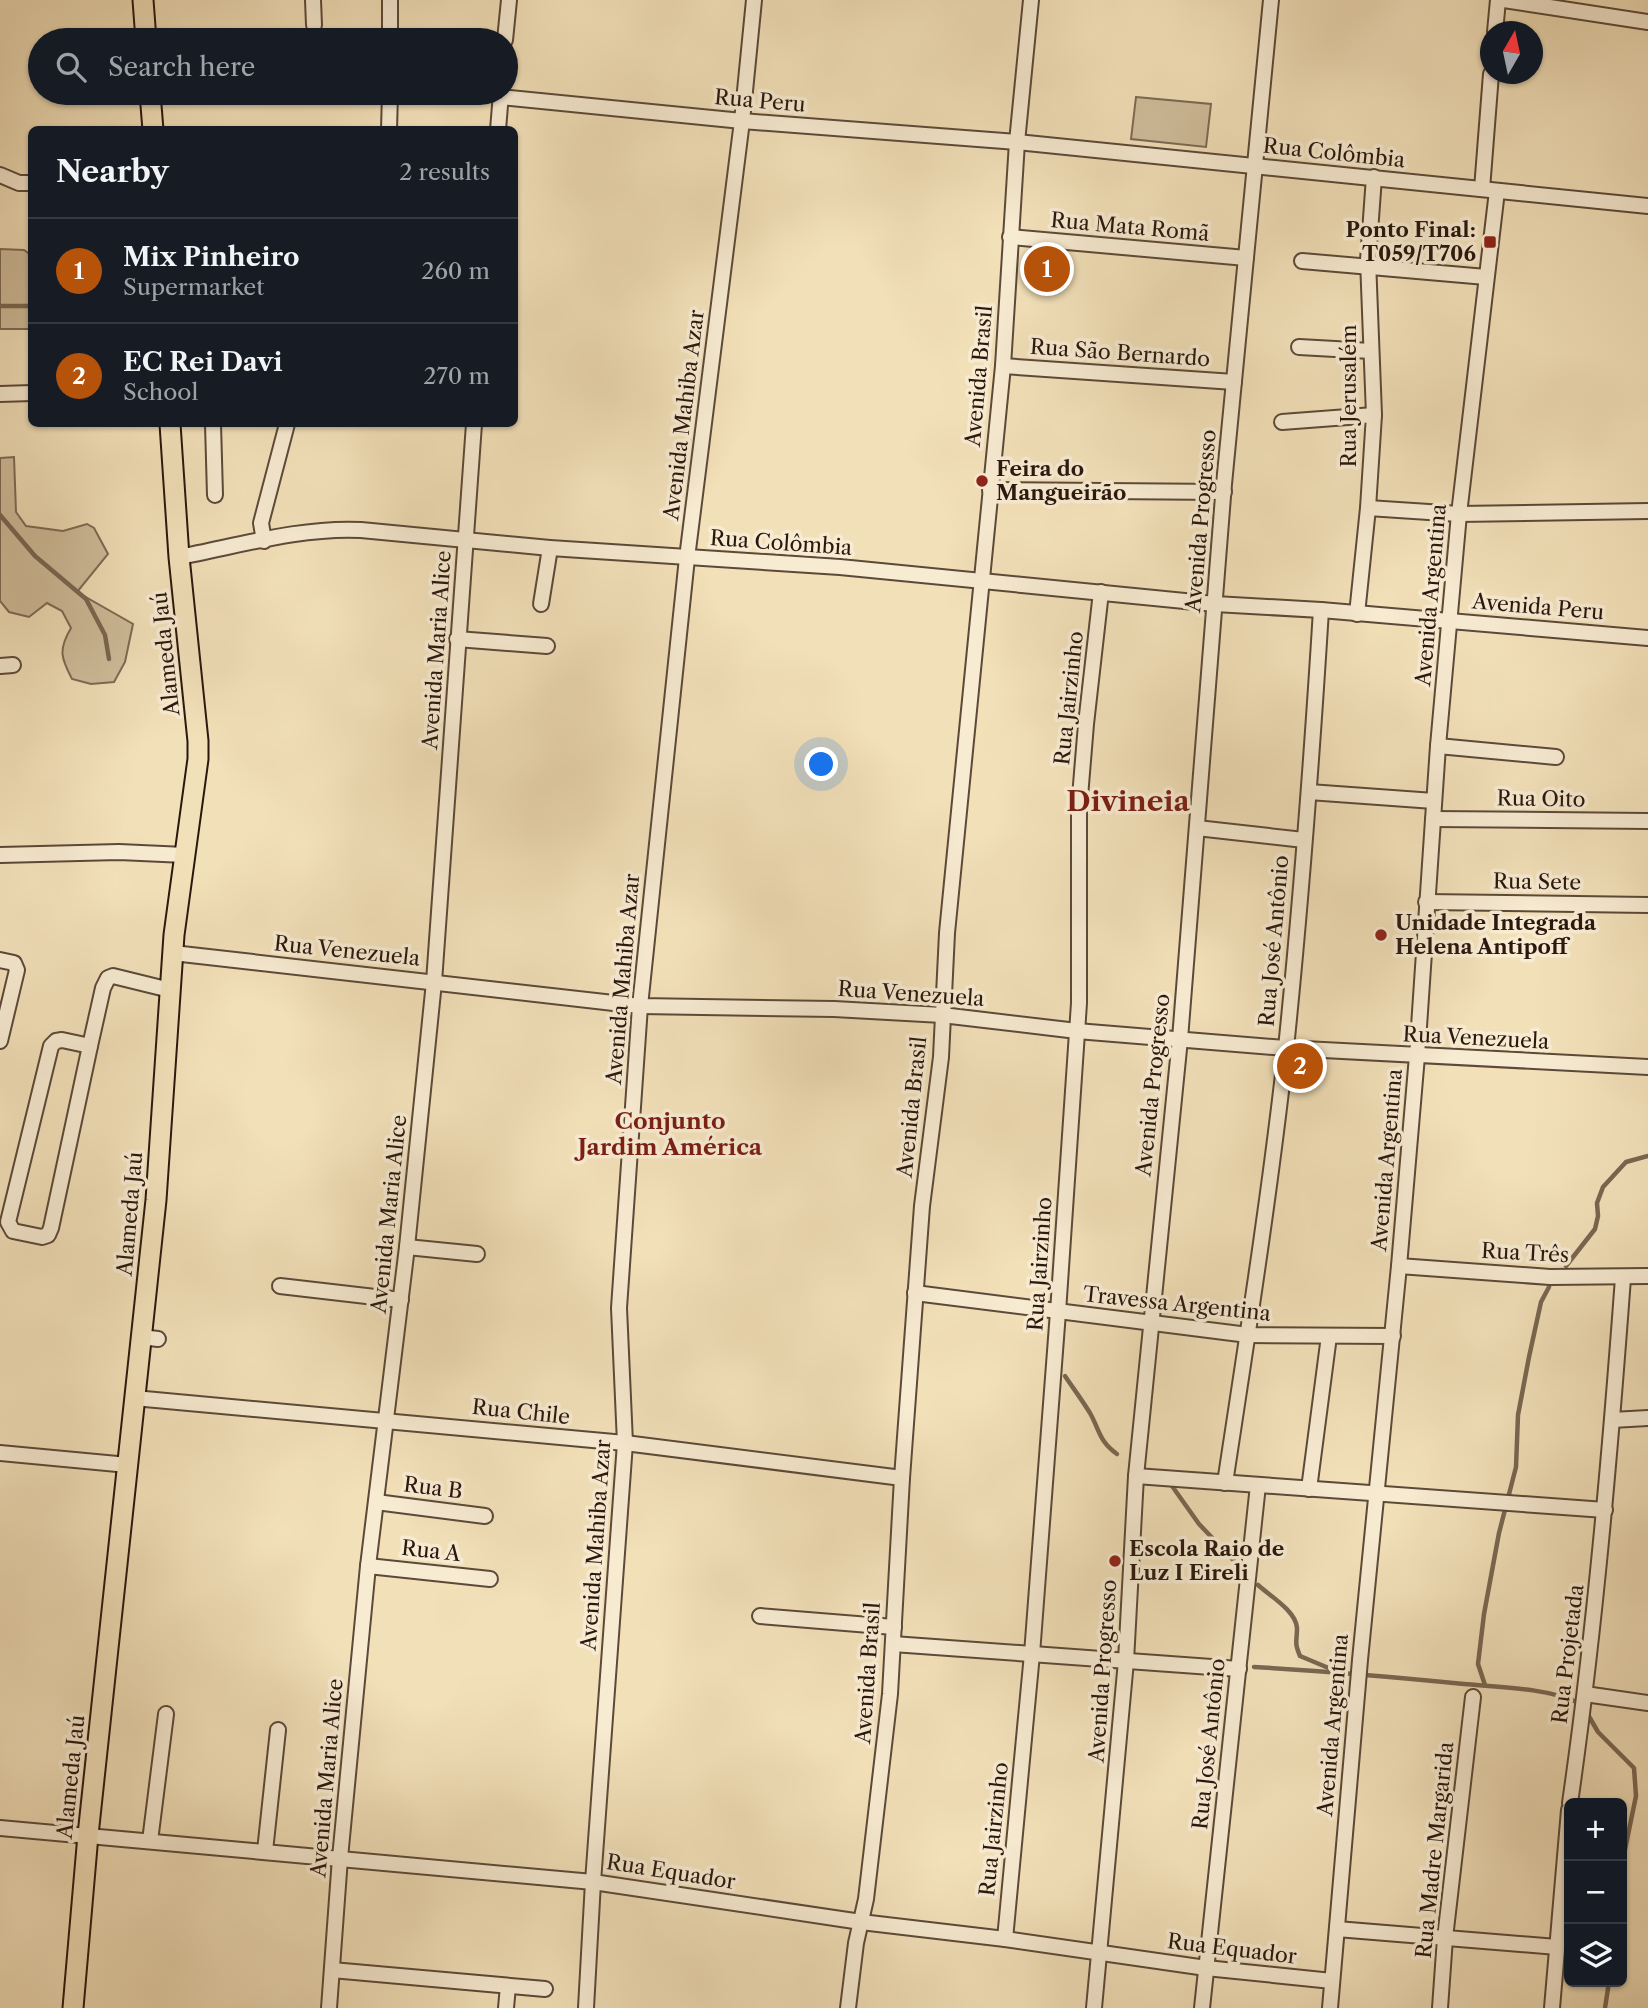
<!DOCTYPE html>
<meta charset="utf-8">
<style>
body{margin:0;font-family:"Libre Caslon Text",serif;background:#242831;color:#f1f3f6}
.controls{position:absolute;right:21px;bottom:21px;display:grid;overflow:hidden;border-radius:10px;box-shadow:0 2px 5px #0004}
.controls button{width:63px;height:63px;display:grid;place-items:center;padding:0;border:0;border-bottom:2px solid #363941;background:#171b24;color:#f1f3f6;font:35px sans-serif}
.compass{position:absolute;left:1480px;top:21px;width:63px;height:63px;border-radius:50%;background:#171b24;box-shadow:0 2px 5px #0004;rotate:9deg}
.you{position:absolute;left:822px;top:765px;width:24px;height:24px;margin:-18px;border:5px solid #fff;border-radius:50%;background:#1a73e8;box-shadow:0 0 0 10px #1a73e833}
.badge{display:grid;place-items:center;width:46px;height:46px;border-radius:50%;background:#b45309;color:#fff;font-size:23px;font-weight:700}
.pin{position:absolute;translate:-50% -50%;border:4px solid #fff;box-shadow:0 2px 7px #0006}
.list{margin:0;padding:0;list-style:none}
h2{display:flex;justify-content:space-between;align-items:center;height:91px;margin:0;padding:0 28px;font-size:30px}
h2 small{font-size:23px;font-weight:400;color:#9ea1a6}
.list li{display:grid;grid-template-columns:46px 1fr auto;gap:21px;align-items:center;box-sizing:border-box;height:105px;padding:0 28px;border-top:2px solid #363941}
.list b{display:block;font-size:26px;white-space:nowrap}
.list p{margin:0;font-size:23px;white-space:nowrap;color:#9ea1a6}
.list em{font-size:23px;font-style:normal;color:#9ea1a6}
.icon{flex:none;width:38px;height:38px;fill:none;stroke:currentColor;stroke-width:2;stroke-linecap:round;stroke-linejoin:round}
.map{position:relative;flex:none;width:1648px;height:2008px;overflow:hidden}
.search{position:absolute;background:#171b24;box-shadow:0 2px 5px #0004;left:28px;top:28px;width:490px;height:77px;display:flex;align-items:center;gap:18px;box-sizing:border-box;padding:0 24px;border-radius:38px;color:#9ea1a6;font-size:26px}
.panel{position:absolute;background:#171b24;box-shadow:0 2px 5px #0004;left:28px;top:126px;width:490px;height:301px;border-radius:10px}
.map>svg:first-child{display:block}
.green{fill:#d0be9c;stroke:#7d6a55;stroke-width:2}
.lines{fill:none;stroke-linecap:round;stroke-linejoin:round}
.stream{stroke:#796752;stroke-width:4.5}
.minor-casing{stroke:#5c4939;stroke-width:18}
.major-casing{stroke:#2a170e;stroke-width:23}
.minor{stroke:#f7ebd2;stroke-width:14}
.major{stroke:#f2e0b9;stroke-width:19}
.poi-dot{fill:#8f2418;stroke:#f7ebd2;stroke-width:2.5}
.labels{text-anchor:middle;stroke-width:7;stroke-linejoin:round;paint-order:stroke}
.street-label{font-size:21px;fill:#2a170e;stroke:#f7ebd2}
.poi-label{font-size:21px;font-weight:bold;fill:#2a170e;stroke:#f7ebd2;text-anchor:start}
.neighbourhood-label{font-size:23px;font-weight:bold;fill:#7a1f14;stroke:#f7ebd2}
.district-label{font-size:28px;font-weight:bold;fill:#7a1f14;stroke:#f7ebd2}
</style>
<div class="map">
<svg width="1648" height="2008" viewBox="0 0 1648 2008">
<rect width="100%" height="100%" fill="#f2e0b9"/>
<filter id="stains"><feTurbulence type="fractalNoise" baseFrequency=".00286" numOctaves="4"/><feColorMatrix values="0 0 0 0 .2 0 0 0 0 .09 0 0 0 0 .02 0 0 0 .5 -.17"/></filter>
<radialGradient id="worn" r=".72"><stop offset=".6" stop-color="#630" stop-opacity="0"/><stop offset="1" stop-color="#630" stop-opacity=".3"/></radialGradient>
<g class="green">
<path d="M1136,97l75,7 -5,43 -75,-8z"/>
<path d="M0,249l24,1 7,5v74h-31z"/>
<path d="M14,457l2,55 10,14 37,5 24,-7 7,4 14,26 -31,38 56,32 -8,38 -11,20 -23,2 -19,-5c-11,-21 -14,-29 -1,-51l-9,-17 -15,-8 -18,14 -20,-5 -9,-11v-143z"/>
</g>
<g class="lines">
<g class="stream">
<path d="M0,306h32"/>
<path d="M0,515l35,41 51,43 19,36 4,24"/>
<path d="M1566,1266l29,-37 3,-13 -1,-13 6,-16 23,-25 22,-6"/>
<path d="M1065,1376c8,12 17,24 25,37 10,18 9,28 27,41"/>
<path d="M1172,1486l27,38 40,42"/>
<path d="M1258,1585c12,11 38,26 39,43 0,14 -3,14 3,28l31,13"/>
<path d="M1254,1667c70,4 140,10 210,17 35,3 84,4 115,19"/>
<path d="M1485,1685l-7,-21 6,-50 15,-81 17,-66 2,-52 11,-58 12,-55 8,-15"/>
<path d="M1587,1713l11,19 36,36 2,28 -14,68"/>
<path d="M1605,2008l4,-26"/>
</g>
<g class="minor-casing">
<g id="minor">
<path d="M313,0l1,25"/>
<path d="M390,0v40"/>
<path d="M1504,0l144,22"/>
<path d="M1495,32l3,-32"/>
<path d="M505,40l4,-40"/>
<path d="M270,94l23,-1"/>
<path d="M501,97l241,24 275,21 631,64"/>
<path d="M389,130l1,-37"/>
<path d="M498,130l3,-37"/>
<path d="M0,175l19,8h13"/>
<path d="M1482,189l9,-115"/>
<path d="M1010,237l236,21"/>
<path d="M1302,261l184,16"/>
<path d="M1299,347l72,4"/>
<path d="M1003,366l231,16"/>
<path d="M0,394l32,-1"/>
<path d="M1282,422l92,-7"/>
<path d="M213,424l2,71"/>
<path d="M990,490l234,2"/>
<path d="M1368,508l91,6 189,-3"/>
<path d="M264,541l-3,-18 26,-99"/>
<path d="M179,557c59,-11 121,-30 182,-27l189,18 290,19 375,37 106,6 327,28"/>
<path d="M541,604l9,-56"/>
<path d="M1357,614l11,-106 6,-93 -6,-155 6,-83"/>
<path d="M457,639l90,7"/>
<path d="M0,666l13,-1"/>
<path d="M1438,746l118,11"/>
<path d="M1309,792l125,9"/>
<path d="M1433,819l215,2"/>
<path d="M1197,828l107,12"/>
<path d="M0,855l119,-3 66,3"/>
<path d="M1426,902l222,3"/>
<path d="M173,953l467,53 194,3 108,6 135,16 208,17 363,19"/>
<path d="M0,960l14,3 3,7 -17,71"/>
<path d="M62,1040l28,6 -39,182 -3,7 -6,2 -29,-6 -5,-9 43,-176 5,-5z"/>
<path d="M90,1046l13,-58 5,-10 5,-2 57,14"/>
<path d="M407,1247l70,7"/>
<path d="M1399,1266l151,11 98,-1"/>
<path d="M280,1286l121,14"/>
<path d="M915,1293l333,42 145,1"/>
<path d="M141,1337l17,2"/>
<path d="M134,1398l491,45 277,35"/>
<path d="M1612,1420l36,-2"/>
<path d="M0,1453l128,12"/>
<path d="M1136,1476l469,34"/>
<path d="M1225,1483c22,-145 45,-290 61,-435 15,-146 26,-292 35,-438"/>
<path d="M1309,1489l20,-153"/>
<path d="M376,1502l109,14"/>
<path d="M368,1566l122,13"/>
<path d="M760,1616l134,11"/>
<path d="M893,1644l346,25"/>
<path d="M1585,1694l63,9"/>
<path d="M1570,1803c25,-174 40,-349 53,-525"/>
<path d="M0,1828l593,54 268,40 144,17 201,29 126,13"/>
<path d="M150,1841l16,-127"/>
<path d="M265,1851l13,-121"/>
<path d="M1337,1929l220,18"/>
<path d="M1005,1939l27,-285 26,-342 21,-309v-194l7,-85 15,-132"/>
<path d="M332,1970l213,19"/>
<path d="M329,2008l11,-150 28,-292 39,-319 27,-265 40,-558"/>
<path d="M506,2008l2,-22"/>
<path d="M586,2008l7,-126 32,-439 -6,-135 21,-302 47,-448 55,-437 12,-121"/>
<path d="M848,2008l8,-65 10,-44 24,-205 12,-216 20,-272 19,-149 6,-124 56,-567 14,-224 14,-142"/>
<path d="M1094,2008l32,-347 10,-185 44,-437 44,-555 47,-484"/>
<path d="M1202,2008l56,-523"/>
<path d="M1330,2008l30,-348 39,-394 18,-210 21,-310 21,-232 38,-323"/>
<path d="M1440,2008l5,-70 28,-241"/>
<path d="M1552,2008l17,-198"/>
</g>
</g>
<g class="major-casing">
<g id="major">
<path d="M143,0l3,40"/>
<path d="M150,93l3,37"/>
<path d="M73,2008l15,-173 68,-635 18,-265 24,-176v-18l-19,-184 -9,-133"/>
</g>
</g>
<use href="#minor" class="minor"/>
<use href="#major" class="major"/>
</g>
<g class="poi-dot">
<rect x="1483" y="235" width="14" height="14" rx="3.5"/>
<circle cx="982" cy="481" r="7"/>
<circle cx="1381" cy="935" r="7"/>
<circle cx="1115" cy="1561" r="7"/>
</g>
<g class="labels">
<g class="street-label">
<text transform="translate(760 101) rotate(5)" y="7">Rua Peru</text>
<text transform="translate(1334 153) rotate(6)" y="7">Rua Colômbia</text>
<text transform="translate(1130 227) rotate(5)" y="7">Rua Mata Romã</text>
<text transform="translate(1120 353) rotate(4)" y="7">Rua São Bernardo</text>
<text transform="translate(979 376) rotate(-85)" y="7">Avenida Brasil</text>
<text transform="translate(1349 396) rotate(-90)" y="7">Rua Jerusalém</text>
<text transform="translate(684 415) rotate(-83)" y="7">Avenida Mahiba Azar</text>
<text transform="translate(1201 521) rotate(-85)" y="7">Avenida Progresso</text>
<text transform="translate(781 543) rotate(4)" y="7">Rua Colômbia</text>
<text transform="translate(1431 595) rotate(-85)" y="7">Avenida Argentina</text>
<text transform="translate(1538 607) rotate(5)" y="7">Avenida Peru</text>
<text transform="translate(437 650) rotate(-86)" y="7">Avenida Maria Alice</text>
<text transform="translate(166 654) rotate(-96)" y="7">Alameda Jaú</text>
<text transform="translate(1069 698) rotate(-84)" y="7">Rua Jairzinho</text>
<text transform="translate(1541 799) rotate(1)" y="7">Rua Oito</text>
<text transform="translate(1537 882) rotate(1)" y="7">Rua Sete</text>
<text transform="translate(1274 941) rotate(-85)" y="7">Rua José Antônio</text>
<text transform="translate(347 951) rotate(6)" y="7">Rua Venezuela</text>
<text transform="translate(623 979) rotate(-85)" y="7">Avenida Mahiba Azar</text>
<text transform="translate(911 994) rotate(4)" y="7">Rua Venezuela</text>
<text transform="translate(1476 1038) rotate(3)" y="7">Rua Venezuela</text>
<text transform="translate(1153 1085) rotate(-84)" y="7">Avenida Progresso</text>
<text transform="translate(912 1107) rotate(-84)" y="7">Avenida Brasil</text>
<text transform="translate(1387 1160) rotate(-85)" y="7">Avenida Argentina</text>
<text transform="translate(130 1214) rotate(-85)" y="7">Alameda Jaú</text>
<text transform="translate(389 1214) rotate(-84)" y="7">Avenida Maria Alice</text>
<text transform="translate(1525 1253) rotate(3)" y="7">Rua Três</text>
<text transform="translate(1040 1264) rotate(-86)" y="7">Rua Jairzinho</text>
<text transform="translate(1177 1304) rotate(6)" y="7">Travessa Argentina</text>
<text transform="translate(521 1412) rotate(6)" y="7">Rua Chile</text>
<text transform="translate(433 1488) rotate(7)" y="7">Rua B</text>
<text transform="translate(596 1545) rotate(-86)" y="7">Avenida Mahiba Azar</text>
<text transform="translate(431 1551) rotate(6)" y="7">Rua A</text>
<text transform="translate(1568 1654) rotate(-83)" y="7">Rua Projetada</text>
<text transform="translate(1103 1671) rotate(-86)" y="7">Avenida Progresso</text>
<text transform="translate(868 1673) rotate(-86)" y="7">Avenida Brasil</text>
<text transform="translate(1333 1725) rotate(-85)" y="7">Avenida Argentina</text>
<text transform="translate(1209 1744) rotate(-84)" y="7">Rua José Antônio</text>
<text transform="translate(71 1777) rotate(-84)" y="7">Alameda Jaú</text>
<text transform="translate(327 1778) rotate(-85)" y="7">Avenida Maria Alice</text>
<text transform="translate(994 1829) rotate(-84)" y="7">Rua Jairzinho</text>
<text transform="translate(1435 1850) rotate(-84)" y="7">Rua Madre Margarida</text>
<text transform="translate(671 1872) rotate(9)" y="7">Rua Equador</text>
<text transform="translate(1232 1949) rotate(7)" y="7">Rua Equador</text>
</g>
<g class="poi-label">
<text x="1476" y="237" text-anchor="end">Ponto Final:<tspan x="1476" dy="24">T059/T706</tspan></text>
<text x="996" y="476">Feira do<tspan x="996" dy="24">Mangueirão</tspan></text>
<text x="1395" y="930">Unidade Integrada<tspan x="1395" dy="24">Helena Antipoff</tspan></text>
<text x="1129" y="1556">Escola Raio de<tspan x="1129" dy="24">Luz I Eireli</tspan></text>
</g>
<g class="neighbourhood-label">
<text x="670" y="1129">Conjunto<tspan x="670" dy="26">Jardim América</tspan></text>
</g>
<g class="district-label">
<text x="1128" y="811">Divineia</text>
</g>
</g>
<rect width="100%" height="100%" filter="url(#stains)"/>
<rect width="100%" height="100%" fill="url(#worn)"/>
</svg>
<div class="controls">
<button>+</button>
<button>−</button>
<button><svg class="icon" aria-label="layers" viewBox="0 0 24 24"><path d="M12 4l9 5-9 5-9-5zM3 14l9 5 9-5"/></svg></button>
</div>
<svg class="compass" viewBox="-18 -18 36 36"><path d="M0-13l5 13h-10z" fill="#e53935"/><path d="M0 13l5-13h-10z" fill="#9ea1a6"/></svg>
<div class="you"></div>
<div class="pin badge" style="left:1047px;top:269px">1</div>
<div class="pin badge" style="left:1300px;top:1066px">2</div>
<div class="search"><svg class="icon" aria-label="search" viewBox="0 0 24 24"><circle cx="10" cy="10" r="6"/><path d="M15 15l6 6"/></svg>Search here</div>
<section class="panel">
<h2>Nearby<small>2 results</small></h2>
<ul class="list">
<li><span class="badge">1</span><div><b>Mix Pinheiro</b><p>Supermarket</p></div><em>260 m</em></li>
<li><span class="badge">2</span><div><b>EC Rei Davi</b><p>School</p></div><em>270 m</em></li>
</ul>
</section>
</div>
